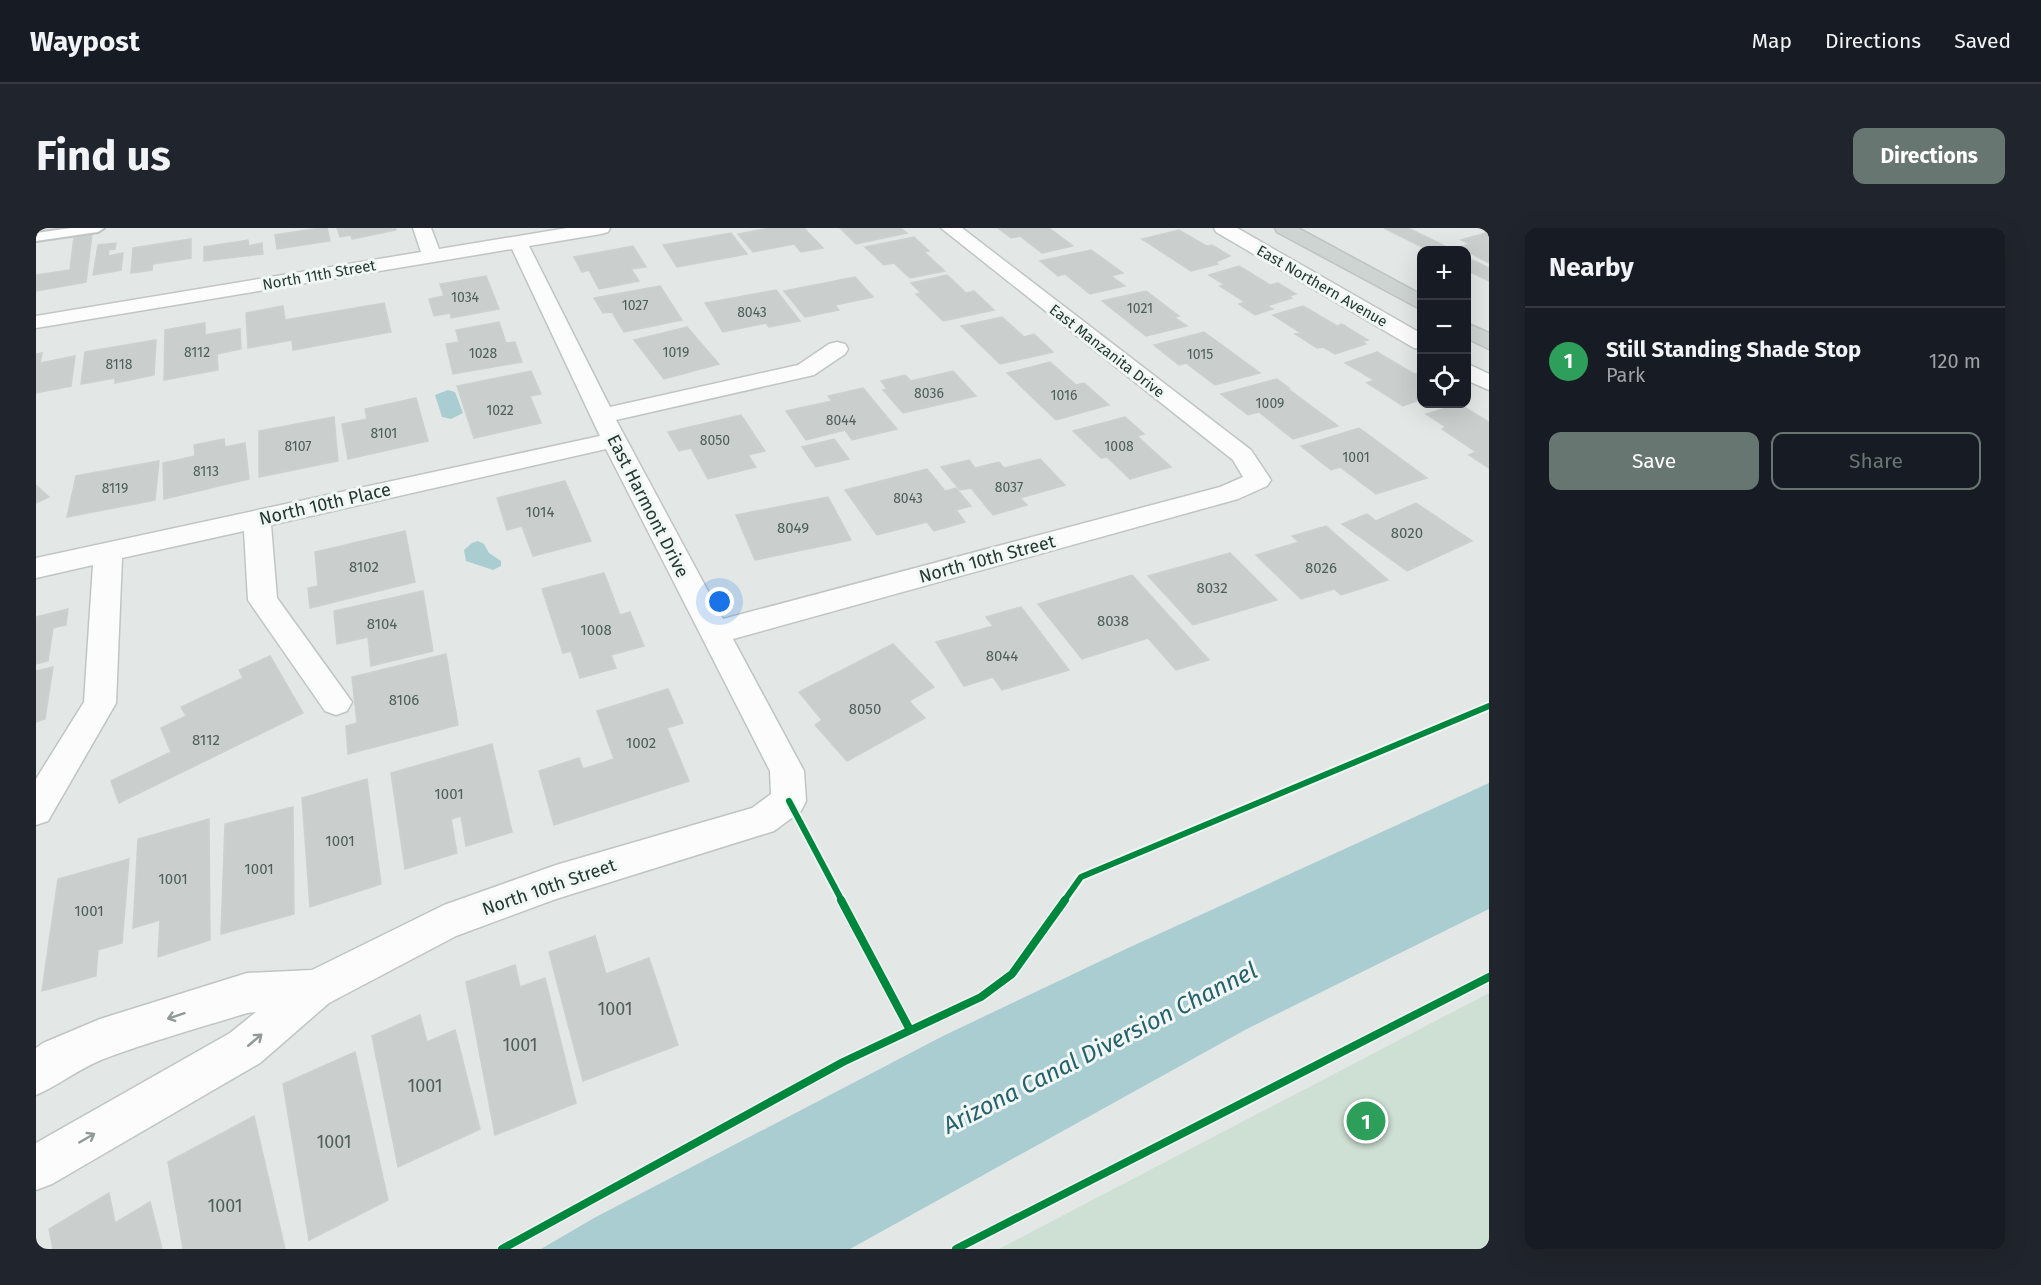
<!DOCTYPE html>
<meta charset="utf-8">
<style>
body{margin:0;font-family:"Fira Sans",sans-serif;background:#20242c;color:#f1f3f6}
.controls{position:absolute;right:18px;top:18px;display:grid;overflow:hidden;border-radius:12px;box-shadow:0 6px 24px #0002}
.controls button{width:54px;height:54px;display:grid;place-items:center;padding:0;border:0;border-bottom:2px solid #363941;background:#171b24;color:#f1f3f6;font:30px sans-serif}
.you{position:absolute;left:684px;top:374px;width:21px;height:21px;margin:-15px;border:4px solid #fff;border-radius:50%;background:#1a73e8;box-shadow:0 0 0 9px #1a73e833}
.badge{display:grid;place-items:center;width:39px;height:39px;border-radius:50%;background:#677671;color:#fff;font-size:20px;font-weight:700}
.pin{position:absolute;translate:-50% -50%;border:3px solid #fff;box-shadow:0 2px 6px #0006}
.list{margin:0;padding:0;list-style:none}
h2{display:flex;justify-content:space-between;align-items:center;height:78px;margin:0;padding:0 24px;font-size:26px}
h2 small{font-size:20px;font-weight:400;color:#9ea1a6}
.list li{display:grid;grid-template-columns:39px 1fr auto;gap:18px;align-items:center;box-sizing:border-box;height:108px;padding:0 24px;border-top:2px solid #363941}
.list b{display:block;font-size:22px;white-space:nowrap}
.list p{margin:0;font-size:20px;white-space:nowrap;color:#9ea1a6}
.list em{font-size:20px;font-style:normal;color:#9ea1a6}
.actions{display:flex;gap:12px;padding:18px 24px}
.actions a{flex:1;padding:14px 0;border:2px solid #677671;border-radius:12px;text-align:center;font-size:21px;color:#677671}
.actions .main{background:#677671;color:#fff}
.icon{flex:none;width:33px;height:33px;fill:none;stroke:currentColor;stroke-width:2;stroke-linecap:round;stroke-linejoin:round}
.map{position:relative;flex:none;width:1453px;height:1021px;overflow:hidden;border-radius:12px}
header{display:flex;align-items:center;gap:36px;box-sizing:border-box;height:84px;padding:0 30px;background:#171b24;border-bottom:2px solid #363941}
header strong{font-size:28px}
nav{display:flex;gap:33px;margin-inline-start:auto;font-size:21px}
.intro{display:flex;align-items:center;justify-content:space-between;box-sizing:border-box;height:144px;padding:0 36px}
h1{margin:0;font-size:42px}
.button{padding:15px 27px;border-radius:12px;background:#677671;color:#fff;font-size:21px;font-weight:700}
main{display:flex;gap:36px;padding:0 36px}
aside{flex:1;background:#171b24;border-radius:12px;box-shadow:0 6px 24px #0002}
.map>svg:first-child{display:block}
.green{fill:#cedfd3}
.water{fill:#a9cdd1}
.building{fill:#cacfcd;stroke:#ccd1cf;stroke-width:1.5}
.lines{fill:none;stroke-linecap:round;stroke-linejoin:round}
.lane-casing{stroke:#c0c5c3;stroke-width:4}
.street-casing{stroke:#c0c5c3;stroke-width:3}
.primary-casing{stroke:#bcc4c2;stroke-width:3}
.lane{fill:#fbfcfb;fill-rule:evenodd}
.street{fill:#fbfcfb;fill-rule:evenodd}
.primary{fill:#ced4d2;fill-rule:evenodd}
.cycleway-far1-casing{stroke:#f1f7f4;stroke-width:10}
.cycleway-casing{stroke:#f1f7f4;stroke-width:11}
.cycleway-far1{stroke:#00873e;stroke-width:6}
.cycleway{stroke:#00873e;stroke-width:8}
.oneway{stroke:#909a96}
.labels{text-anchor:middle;stroke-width:6;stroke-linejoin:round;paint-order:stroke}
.far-number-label{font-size:14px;fill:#4e5e5a}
.far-street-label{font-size:15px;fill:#243832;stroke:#f1f7f4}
.number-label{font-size:15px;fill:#4e5e5a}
.street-label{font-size:18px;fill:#243832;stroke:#f1f7f4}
.near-number-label{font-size:18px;fill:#4e5e5a}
.near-water-label{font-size:24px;font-style:italic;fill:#26626d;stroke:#f1f7f4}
</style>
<header>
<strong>Waypost</strong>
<nav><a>Map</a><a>Directions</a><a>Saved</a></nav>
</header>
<div class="intro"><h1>Find us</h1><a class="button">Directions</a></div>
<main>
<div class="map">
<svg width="1453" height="1021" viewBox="0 0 1453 1021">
<rect width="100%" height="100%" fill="#e3e8e6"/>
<path class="green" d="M1453,765v256h-490z"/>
<g class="water">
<path d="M412,162l7,2 8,21 -12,6 -9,-2 -7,-22z"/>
<path d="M442,313l6,3 5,9 12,8v5l-8,4 -27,-9 -2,-11 8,-7z"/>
<path d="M1453,555v126l-244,121 -395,219h-309l53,-31 349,-182 185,-88z"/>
</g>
<g class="building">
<path d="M284,0h7l3,13 -53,8 -2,-14z"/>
<path d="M301,0h58l1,2 -44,9 -1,-4 -11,2z"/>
<path d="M734,0h34l19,20 -22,4 -7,-8 -41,8 -15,-18z"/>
<path d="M804,0h61l6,5 -51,11z"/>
<path d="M962,0h51l24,18 -31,7 -22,-17 -9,2z"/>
<path d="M1348,0h24l45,22h-25z"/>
<path d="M1143,2l27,16 6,-1 18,11 -14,6 2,2 -27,7 -49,-32z"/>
<path d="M1453,4v31l-30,-16 11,-3 -9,-4z"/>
<path d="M695,5l16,21 -70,13 -14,-22z"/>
<path d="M56,6l-6,48 -50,9v-16l34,-5 4,-33z"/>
<path d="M878,9l15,14 -5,1 21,19 -35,7 -16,-15 -10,2 -19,-18z"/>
<path d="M155,11v19l-38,6 -1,6 -21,3 2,-25z"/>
<path d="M212,12l1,6 13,-3 1,11 -59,7v-14z"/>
<path d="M80,15l-1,6 -6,1 -1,6 15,-3 -2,17 -28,5 5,-30z"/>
<path d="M597,18l13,21 -15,2 8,12 -40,8 -10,-19 -7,2 -8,-15z"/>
<path d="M1055,22l32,23 -12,3 14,10 -35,8 -25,-20 -7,2 -18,-15z"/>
<path d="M1430,29l23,11v13l-23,-11z"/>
<path d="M1203,38l31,19 8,-2 18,11 -7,2 3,2 -25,8 6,3 -18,6 -16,-11 6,-2 -25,-16 5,-1 -16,-10z"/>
<path d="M911,47l19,18 8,-2 20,19 -51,11 -27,-27 5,-1 -10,-10z"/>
<path d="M450,48l13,33 -48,9 -1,-5 -16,3 -5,-17 15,-3 -4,-12z"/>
<path d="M819,49l18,20 -38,8 4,5 -34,7 -21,-26z"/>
<path d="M624,58l22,34 -58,12 -12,-20 -9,1 -9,-15z"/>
<path d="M740,62l24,31 -31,6 -3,-4 -43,9 -18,-29z"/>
<path d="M1110,63l33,25 -5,1 13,9 -41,10 -44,-35z"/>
<path d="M348,75l7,29 -98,18 -1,-10 -44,8 -2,-35 37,-7 2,14z"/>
<path d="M1267,78l34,20 5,-2 26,16 -6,1 4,3 -31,10 -12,-7 -6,1 -22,-14 6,-1 -28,-18z"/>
<path d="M966,89l22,20 10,-3 19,18 -53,12 -39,-38z"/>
<path d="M463,94l7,21 9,-1 7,20 -69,12 -7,-30 13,-2 -3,-12z"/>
<path d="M169,95v12l35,-6 1,20 -24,5 1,16 -54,10 1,-50z"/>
<path d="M651,99l32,37 -55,15 -30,-39z"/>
<path d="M1168,104l56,41 -45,12 -29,-22 -7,2 -25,-20z"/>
<path d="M120,112l-2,35 -39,8v-5l-34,6 4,-32z"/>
<path d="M1341,124l37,22 8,-2v27l-19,7 -36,-23 7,-3 -29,-17z"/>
<path d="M6,125l-2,10 35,-7 -4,30 -35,7v-39z"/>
<path d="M1014,134l26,23 8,-2 25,22 -53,15 -49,-47z"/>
<path d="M495,143l10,23 -11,2 11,27 -67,15 -17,-52z"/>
<path d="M917,143l23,25 -73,17 -20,-23 4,-1 -6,-8 24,-6 6,6z"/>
<path d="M1241,151l12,9h-2l51,38 -45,13 -34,-27 -11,3 -27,-21z"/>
<path d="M827,160l34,41 -45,11 -7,-10 -39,10 -20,-29 46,-10 -4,-5z"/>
<path d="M380,170l12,43 -80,18 -6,-35 25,-5 -2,-10z"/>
<path d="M1423,176l30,18v46l-20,-13 7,-3 -34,-23 4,-2 -20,-13z"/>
<path d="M705,187l24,36 -17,4 8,12 -48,12 -17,-31 -12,3 -11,-19z"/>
<path d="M298,189l4,44 -79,16v-46z"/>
<path d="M1089,189l19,17 -7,2 34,31 -41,12 -23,-22 -6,1 -28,-27z"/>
<path d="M1323,200l68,50 -51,16 -36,-27 -9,3 -30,-24z"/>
<path d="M188,211l1,8 20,-4 4,36 -85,20 -1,-36 32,-7 -1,-11z"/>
<path d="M798,211l15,20 -33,8 -14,-20z"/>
<path d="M1004,231l25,26 -45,13 7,7 -34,10 -22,-27 -11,2 -19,-23 28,-7 6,8 24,-6 5,6z"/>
<path d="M123,233l-4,39 -88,17 9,-41z"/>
<path d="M891,241l18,22 11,-3 15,18 -15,4 9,12 -31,9 -7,-9 -50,13 -32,-45z"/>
<path d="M529,253l26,60 -58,15 -11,-30 -15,4 -10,-32z"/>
<path d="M0,257l13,12 -13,6z"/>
<path d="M792,269l23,43 -96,20 -19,-45z"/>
<path d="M1380,275l56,38 -65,30 -65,-47 25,-10 9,7z"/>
<path d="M1290,298l62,54 -47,15 -7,-6 -33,10 -45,-44 43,-13 -7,-6z"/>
<path d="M369,303l10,51 -105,26 -2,-20 10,-2 -3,-34z"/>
<path d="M1194,325l47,47 -84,25 -45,-49z"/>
<path d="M568,345l16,42 10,-3 14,34 -33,9 5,13 -36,10 -9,-27 -8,2 -21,-64z"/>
<path d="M1096,347l77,85 -33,10 -28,-32 -66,21 -44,-55z"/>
<path d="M387,363l10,60 -62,15 -3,-29 -31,7 -3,-33z"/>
<path d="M985,379l48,63 -67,20 -9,-13 -29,9 -28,-44 57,-16 -7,-9z"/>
<path d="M32,381l-2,16 -13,3 -5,33 -12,3v-47z"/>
<path d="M857,416l41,43 -25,14 16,17 -78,43 -32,-36 7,-5 -23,-28z"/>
<path d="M410,426l12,71 -110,29 -2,-28 11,-3 -5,-46z"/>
<path d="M234,428l33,57 -184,90 -8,-22 60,-29 -10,-24 25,-12 -5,-9 62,-29 -4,-8z"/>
<path d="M17,439l-8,52 -9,3v-51z"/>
<path d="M632,461l15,34 -16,5 22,53 -135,44 -15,-54 40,-13 4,11 31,-10 -17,-48z"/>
<path d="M456,516l20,88 -46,14 -5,-30 -10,3 6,34 -52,16 -14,-96z"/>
<path d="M331,551l14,105 -71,23 -8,-109z"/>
<path d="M257,579l1,107 -73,20 4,-110z"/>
<path d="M173,591l1,121 -52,17 2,-37 -27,8 5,-89z"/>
<path d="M93,631l-7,84 -24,7 -2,26 -54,15 16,-112z"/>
<path d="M559,708l11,38 43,-16 29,87 -95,36 -34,-129z"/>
<path d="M479,737l5,22 25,-9 31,125 -81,32 -29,-153z"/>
<path d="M384,787l7,27 28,-12 25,99 -82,38 -26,-131z"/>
<path d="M319,824l33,148 -79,40 -26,-156z"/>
<path d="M218,888l31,133h-102l-15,-87z"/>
<path d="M73,965l6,30 35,-21 12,47h-109l-4,-20z"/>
</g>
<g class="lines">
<g class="lane-casing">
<path id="lane" d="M35,0h33l-6,4 -62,9v-8z"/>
</g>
<g class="street-casing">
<g id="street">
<path d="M377,0h18l8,21 128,-21h43l-2,4 -7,2 -72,12 81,161 188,-42 31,-21 8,-2 8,2 3,5 -3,5 -31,21 -198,45 107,199 497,-132 23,-10 -10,-17 -292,-232h21l289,222 20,30 -4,6 -29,13 -505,140 71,132 2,30 -5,10 -27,20 -218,68 -100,37 -127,67 -69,60 -208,121 -16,6v-47l194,-110 26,-21 -9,1c-48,15 -99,29 -146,47 -24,10 -42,25 -65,35v-47l7,-5 57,-24 147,-46 65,-3 132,-65 112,-40 196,-57 19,-14 -1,-23 -164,-322 -335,76 6,73 75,104 -5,9 -11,4 -11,-4 -77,-111 -4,-69 -122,27 -6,145 -68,118 -12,4v-46l48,-77 9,-137 -57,13v-20l564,-122 -88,-187 -476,79v-12l385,-64z"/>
<path d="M1178,0h23l185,106v15l-8,-1 -198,-116z"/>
<path d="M1430,135l23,11v16l-23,-10z"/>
</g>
</g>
<g class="primary-casing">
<g id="primary">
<path d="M1239,0h23l124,67v15l-145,-78z"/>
<path d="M1430,95l23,10v16l-23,-11z"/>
</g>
</g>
<use href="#lane" class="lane"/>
<use href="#street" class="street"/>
<use href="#primary" class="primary"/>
<g class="cycleway-far1-casing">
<g id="cycleway-far1">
<path d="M753,573l53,100"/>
<path d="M1028,673l17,-24 408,-171"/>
</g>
</g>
<g class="cycleway-casing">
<g id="cycleway">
<path d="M805,672l69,130"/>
<path d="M466,1021l341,-187 138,-65 31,-23 53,-74"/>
<path d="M920,1021l533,-272"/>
</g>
</g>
<use href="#cycleway-far1" class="cycleway-far1"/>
<use href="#cycleway" class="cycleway"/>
</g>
<defs><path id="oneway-shaft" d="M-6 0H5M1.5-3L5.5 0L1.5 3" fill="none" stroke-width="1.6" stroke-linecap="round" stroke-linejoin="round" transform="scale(1.5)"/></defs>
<g class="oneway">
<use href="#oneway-shaft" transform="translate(140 788) rotate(162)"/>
<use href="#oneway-shaft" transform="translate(219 812) rotate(-40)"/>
<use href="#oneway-shaft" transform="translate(51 910) rotate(-30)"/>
</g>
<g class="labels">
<g class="far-number-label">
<text x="429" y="74">1034</text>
<text x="599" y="82">1027</text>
<text x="1104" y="85">1021</text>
<text x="716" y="89">8043</text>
<text x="161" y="129">8112</text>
<text x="640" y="129">1019</text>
<text x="447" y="130">1028</text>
<text x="1164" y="131">1015</text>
<text x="83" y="141">8118</text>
<text x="893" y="170">8036</text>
<text x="1028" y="172">1016</text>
<text x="1234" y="180">1009</text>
<text x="464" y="187">1022</text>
<text x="805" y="197">8044</text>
<text x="348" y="210">8101</text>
<text x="679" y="217">8050</text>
<text x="262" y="223">8107</text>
<text x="1083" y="223">1008</text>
<text x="1320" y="234">1001</text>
<text x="170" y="248">8113</text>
<text x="973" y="264">8037</text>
<text x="79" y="265">8119</text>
<text x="872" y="275">8043</text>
</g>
<g class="far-street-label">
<text transform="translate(283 47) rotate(-10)" y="5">North 11th Street</text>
<text transform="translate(1286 58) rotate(30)" y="5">East Northern Avenue</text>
<text transform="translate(1071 123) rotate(38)" y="5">East Manzanita Drive</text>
</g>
<g class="number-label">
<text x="504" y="289">1014</text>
<text x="757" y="305">8049</text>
<text x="1371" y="310">8020</text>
<text x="328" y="344">8102</text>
<text x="1285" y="345">8026</text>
<text x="1176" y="365">8032</text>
<text x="1077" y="398">8038</text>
<text x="346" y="401">8104</text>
<text x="560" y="407">1008</text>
<text x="966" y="433">8044</text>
<text x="368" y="477">8106</text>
<text x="829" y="486">8050</text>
<text x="170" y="517">8112</text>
<text x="605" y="520">1002</text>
<text x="413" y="571">1001</text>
<text x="304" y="618">1001</text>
<text x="223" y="646">1001</text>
<text x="137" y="656">1001</text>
<text x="53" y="688">1001</text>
</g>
<g class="street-label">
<text transform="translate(289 276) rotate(-13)" y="6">North 10th Place</text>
<text transform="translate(612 278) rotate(63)" y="6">East Harmont Drive</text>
<text transform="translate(951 331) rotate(-15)" y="6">North 10th Street</text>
<text transform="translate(513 659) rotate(-19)" y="6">North 10th Street</text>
</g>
<g class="near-number-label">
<text x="579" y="787">1001</text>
<text x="484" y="823">1001</text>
<text x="389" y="864">1001</text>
<text x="298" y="920">1001</text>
<text x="189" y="984">1001</text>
</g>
<g class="near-water-label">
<text transform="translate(1064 820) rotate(-27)" y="8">Arizona Canal Diversion Channel</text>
</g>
</g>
</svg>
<div class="controls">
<button>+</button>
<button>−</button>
<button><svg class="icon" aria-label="locate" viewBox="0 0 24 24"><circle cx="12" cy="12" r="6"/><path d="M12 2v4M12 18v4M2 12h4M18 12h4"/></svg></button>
</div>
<div class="you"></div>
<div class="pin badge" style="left:1330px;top:893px;background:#2e9e5b">1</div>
</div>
<aside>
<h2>Nearby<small></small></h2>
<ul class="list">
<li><span class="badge" style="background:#2e9e5b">1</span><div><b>Still Standing Shade Stop</b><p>Park</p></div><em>120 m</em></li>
</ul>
<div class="actions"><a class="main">Save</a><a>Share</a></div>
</aside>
</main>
